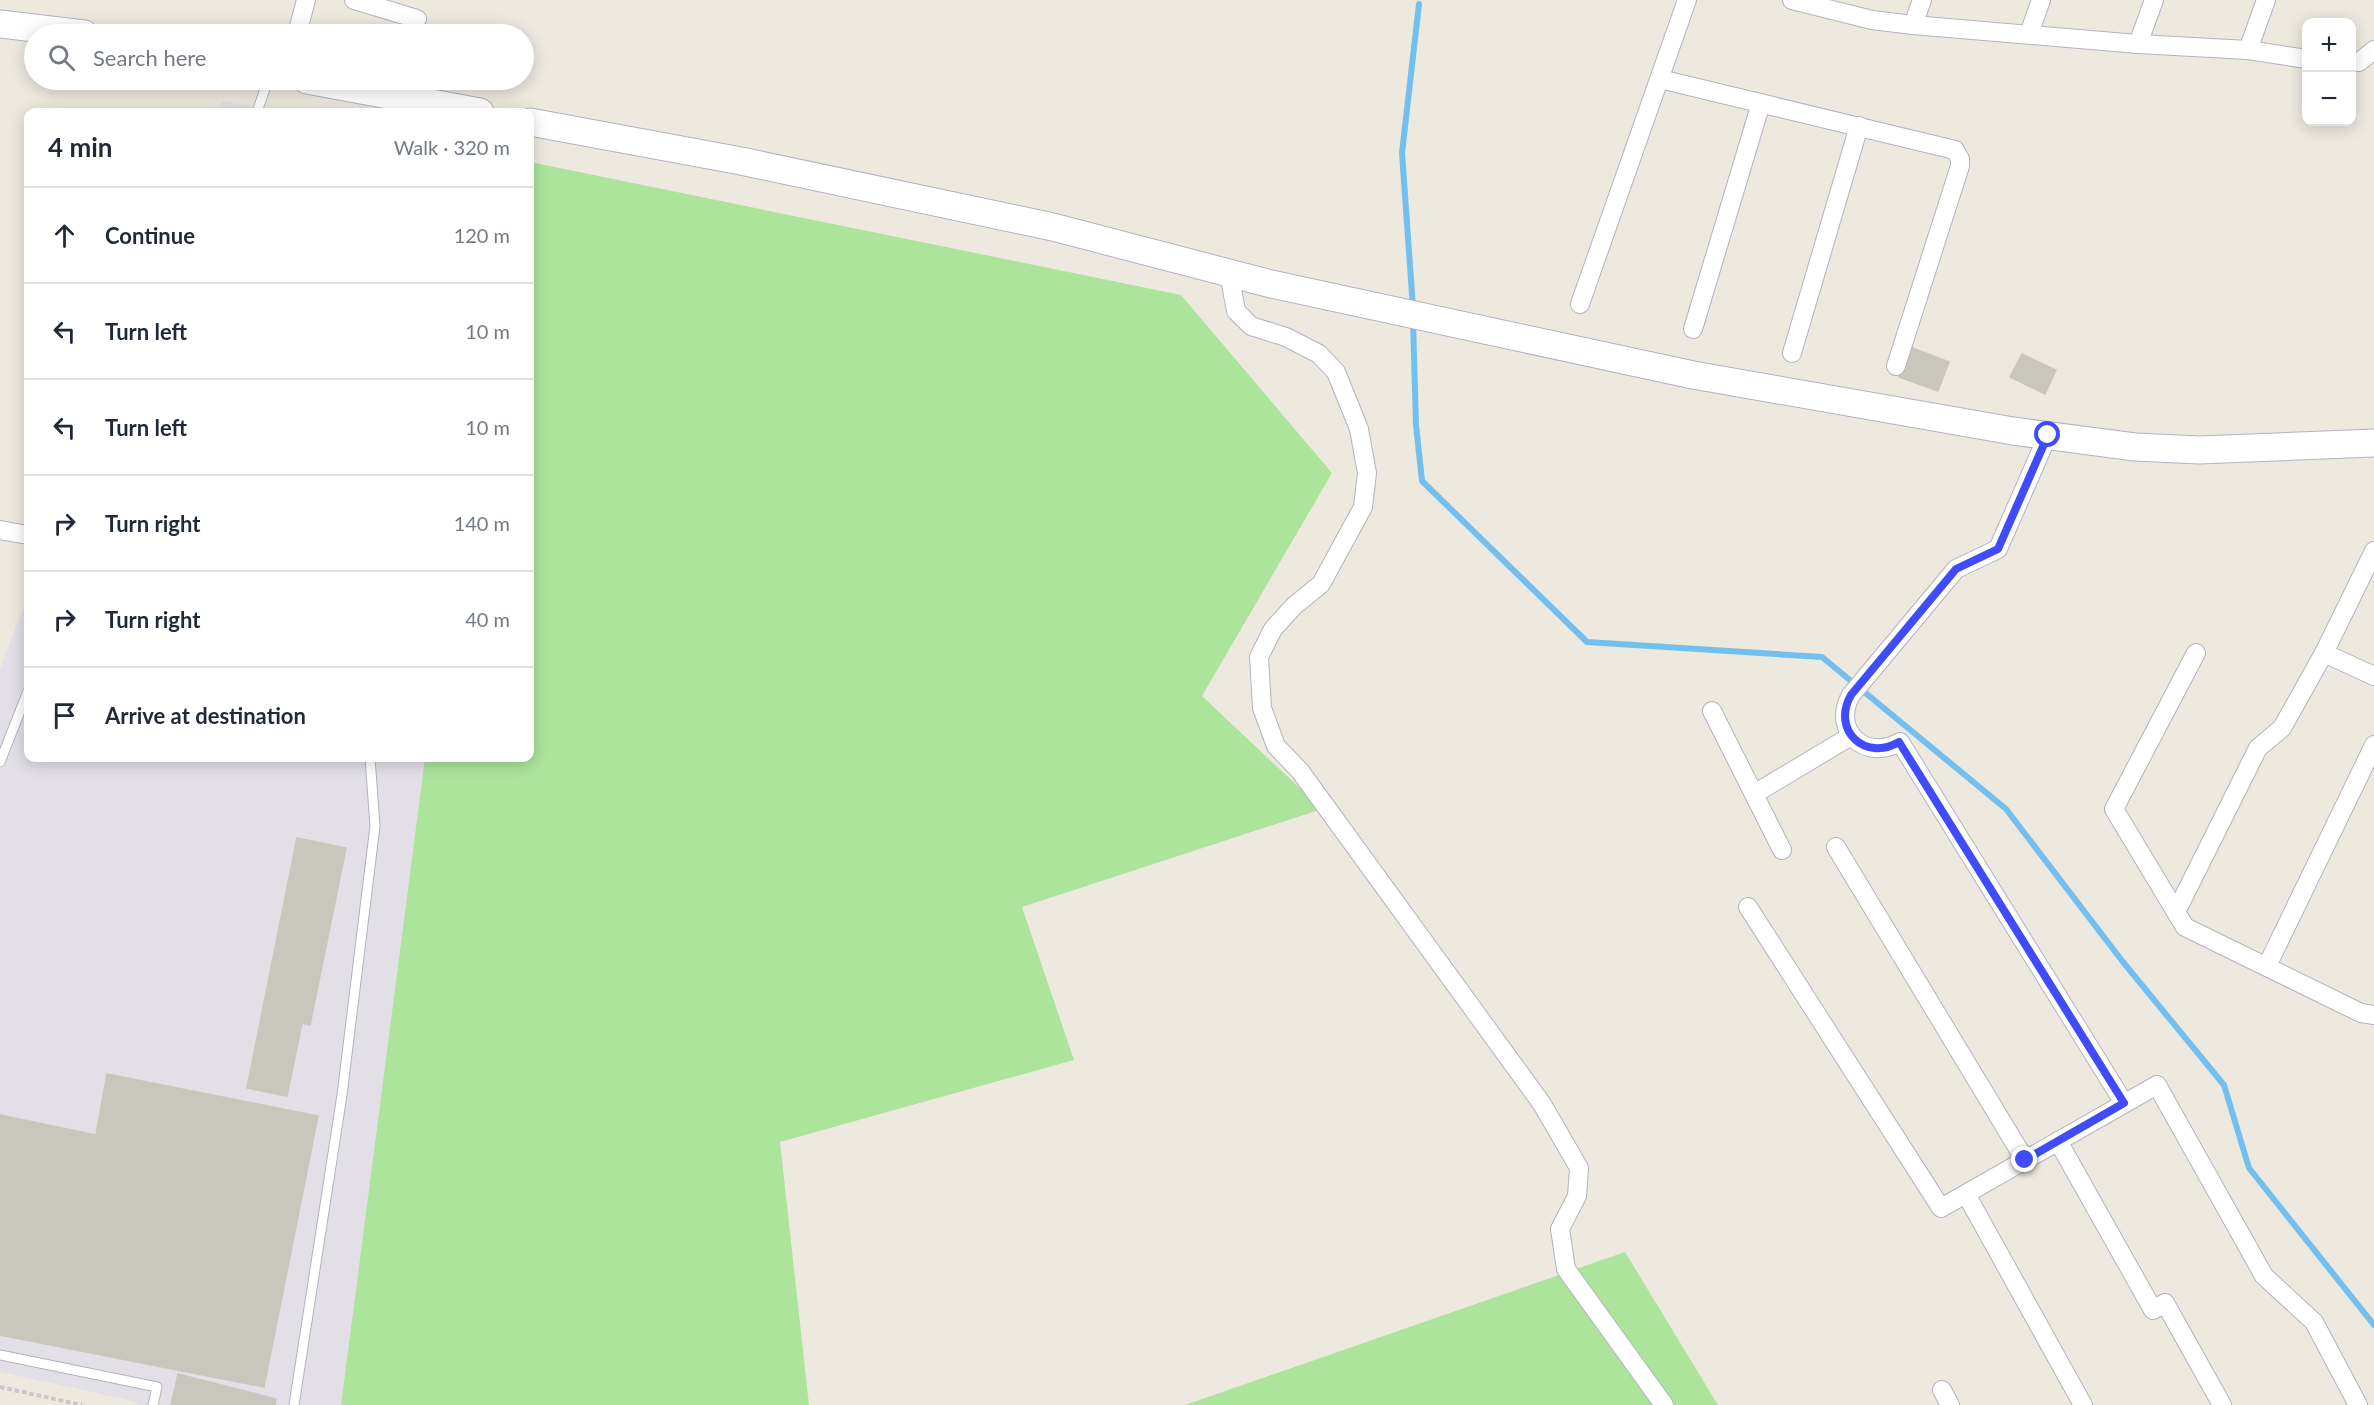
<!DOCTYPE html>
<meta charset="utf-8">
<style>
body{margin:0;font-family:Lato,sans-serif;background:#f6f6f7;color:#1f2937}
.controls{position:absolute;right:18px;top:18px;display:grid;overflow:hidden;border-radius:12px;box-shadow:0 3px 15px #0003}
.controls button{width:54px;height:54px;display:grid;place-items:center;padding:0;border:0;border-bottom:2px solid #e0e1e3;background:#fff;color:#1f2937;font:30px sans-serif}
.stop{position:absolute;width:18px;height:18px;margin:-14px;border:4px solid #404cfa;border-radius:50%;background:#fff}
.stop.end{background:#404cfa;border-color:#fff;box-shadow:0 2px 6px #0008}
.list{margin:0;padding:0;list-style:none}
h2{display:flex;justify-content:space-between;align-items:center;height:78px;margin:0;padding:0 24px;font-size:26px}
h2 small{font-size:20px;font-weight:400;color:#747a83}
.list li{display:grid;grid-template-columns:39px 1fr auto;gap:18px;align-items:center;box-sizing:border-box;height:96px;padding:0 24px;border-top:2px solid #e0e1e3}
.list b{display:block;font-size:22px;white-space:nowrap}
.list em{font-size:20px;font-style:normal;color:#747a83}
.icon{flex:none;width:33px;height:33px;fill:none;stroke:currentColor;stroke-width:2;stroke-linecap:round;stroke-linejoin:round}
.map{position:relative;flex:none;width:2374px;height:1405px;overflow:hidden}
.search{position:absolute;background:#fff;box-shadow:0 3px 15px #0003;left:24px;top:24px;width:510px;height:66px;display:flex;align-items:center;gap:15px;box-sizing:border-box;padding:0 21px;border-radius:33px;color:#747a83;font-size:22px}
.panel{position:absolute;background:#fff;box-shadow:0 3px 15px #0003;left:24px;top:108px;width:510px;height:654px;border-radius:12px}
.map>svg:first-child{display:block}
.industrial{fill:#e2dfe7}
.green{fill:#ace49c}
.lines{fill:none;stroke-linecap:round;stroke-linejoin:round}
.stream{stroke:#73bfef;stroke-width:6}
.building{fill:#c9c7bd;stroke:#cac6b8;stroke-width:1.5}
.lane-casing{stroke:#b2b3c0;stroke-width:11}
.street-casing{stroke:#b2b3c0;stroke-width:20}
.secondary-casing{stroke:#b2b3c0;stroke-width:29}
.path{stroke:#c8c8c8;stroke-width:4;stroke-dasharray:4.5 3;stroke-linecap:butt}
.lane{stroke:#fff;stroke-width:9}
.street{stroke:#fff;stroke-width:18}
.secondary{stroke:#fff;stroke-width:27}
.route{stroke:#404cfa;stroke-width:8}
</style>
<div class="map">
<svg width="2374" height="1405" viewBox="0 0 2374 1405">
<rect width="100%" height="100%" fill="#eee9df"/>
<g class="industrial">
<path d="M222,101l57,11h1h-63z"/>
<path d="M28,596v162h397l-84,647h-203v-3l-138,-30v-703z"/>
</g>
<g class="green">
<path d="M530,162l651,133 151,178 -130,223 120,113 -300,98 52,153 -294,82 29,263h-468l84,-647h105z"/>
<path d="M1625,1252l93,153h-533z"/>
</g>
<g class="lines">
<g class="stream">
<path d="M1413,308l-11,-155 17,-149"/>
<path d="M1413,321l3,104 6,56 165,161 235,15 184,152 117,153 101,123 25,83 125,157"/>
</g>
</g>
<g class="building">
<path d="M1910,347l39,15 -11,29 -39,-14z"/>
<path d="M2022,354l34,16 -11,24 -35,-17z"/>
<path d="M297,838l49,10 -36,177 -8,-2 -15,73 -40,-8z"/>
<path d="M107,1074l211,42 -54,271 -264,-52v-220l96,20z"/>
<path d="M178,1374l98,25 -1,6h-104z"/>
</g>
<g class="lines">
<g class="lane-casing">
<g id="lane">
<path d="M257,112l11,-32"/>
<path d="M0,762l28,-71"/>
<path d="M0,1355l157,32 -4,18"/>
<path d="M294,1405l48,-310 33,-269 -5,-68"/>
</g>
</g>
<g class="street-casing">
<g id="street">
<path d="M354,0l63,19"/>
<path d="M1792,0l80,20 41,5 225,19 110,6 58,9"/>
<path d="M1913,25l9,-25"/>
<path d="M297,34l9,-34"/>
<path d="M2029,34l12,-34"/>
<path d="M2138,44l16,-44"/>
<path d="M2248,50l18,-50"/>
<path d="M2352,62h7l15,-12"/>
<path d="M1660,79l295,71 5,9v7l-64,200"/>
<path d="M1229,273l7,38 15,15 35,11 33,17 17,18 23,57 8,44 -4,34 -42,77 -27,22 -21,23 -14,28 3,51 14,38 24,25 242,333 37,64 -2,28 -17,33 6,40 98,136"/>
<path d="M1580,304l107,-304"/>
<path d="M1693,329l68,-226"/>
<path d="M1792,353l67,-227"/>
<path d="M2048,435l-50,114 -42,20 -105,126c-20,35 14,67 49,47l224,361"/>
<path d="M0,530l28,5"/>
<path d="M2196,653l-82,156 71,118 176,86 13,2"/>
<path d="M2324,653l50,23"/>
<path d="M1712,711l70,139"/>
<path d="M1754,794l97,-58"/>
<path d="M1836,847l189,313"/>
<path d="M1748,907l193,301 216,-123 107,191 50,46 44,83"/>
<path d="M2176,912l82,-164 24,-20 42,-75 50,-102"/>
<path d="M2267,966l107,-221"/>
<path d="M2058,1141l95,169 12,-7 57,102"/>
<path d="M1966,1194l117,211"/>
<path d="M1942,1390l8,15"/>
</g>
</g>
<g class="secondary-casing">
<g id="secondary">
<path d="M0,24l84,10"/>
<path d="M307,80l173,32"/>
<path d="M530,122l211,39 312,66 218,57 422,91 320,56 122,16 64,3 175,-7"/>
</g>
</g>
<path class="path" d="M0,1387l82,18"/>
<use href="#lane" class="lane"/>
<use href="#street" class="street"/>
<use href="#secondary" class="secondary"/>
</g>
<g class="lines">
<path class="route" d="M2025,1160l99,-57 -225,-361c-34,20 -68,-12 -48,-47l105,-126 42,-20 50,-114"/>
</g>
</svg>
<div class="controls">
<button>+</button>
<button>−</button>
</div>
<div class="stop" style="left:2048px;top:435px"></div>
<div class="stop end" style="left:2025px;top:1160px"></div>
<div class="search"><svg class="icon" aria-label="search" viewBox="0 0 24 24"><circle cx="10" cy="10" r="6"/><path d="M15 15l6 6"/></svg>Search here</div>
<section class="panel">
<h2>4 min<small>Walk · 320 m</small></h2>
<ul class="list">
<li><svg class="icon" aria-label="ahead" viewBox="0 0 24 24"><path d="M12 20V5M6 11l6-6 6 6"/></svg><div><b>Continue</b></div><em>120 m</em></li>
<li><svg class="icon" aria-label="left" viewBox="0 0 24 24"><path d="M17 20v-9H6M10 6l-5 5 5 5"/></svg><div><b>Turn left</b></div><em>10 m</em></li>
<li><svg class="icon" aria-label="left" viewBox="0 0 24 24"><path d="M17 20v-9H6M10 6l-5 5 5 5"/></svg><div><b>Turn left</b></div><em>10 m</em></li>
<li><svg class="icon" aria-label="right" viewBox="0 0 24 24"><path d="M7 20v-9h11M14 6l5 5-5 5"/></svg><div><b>Turn right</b></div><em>140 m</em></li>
<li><svg class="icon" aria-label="right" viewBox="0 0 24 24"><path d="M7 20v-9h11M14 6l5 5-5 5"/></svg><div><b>Turn right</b></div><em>40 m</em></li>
<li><svg class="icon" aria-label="arrive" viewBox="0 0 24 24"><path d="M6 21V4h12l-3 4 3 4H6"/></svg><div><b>Arrive at destination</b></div></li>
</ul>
</section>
</div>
